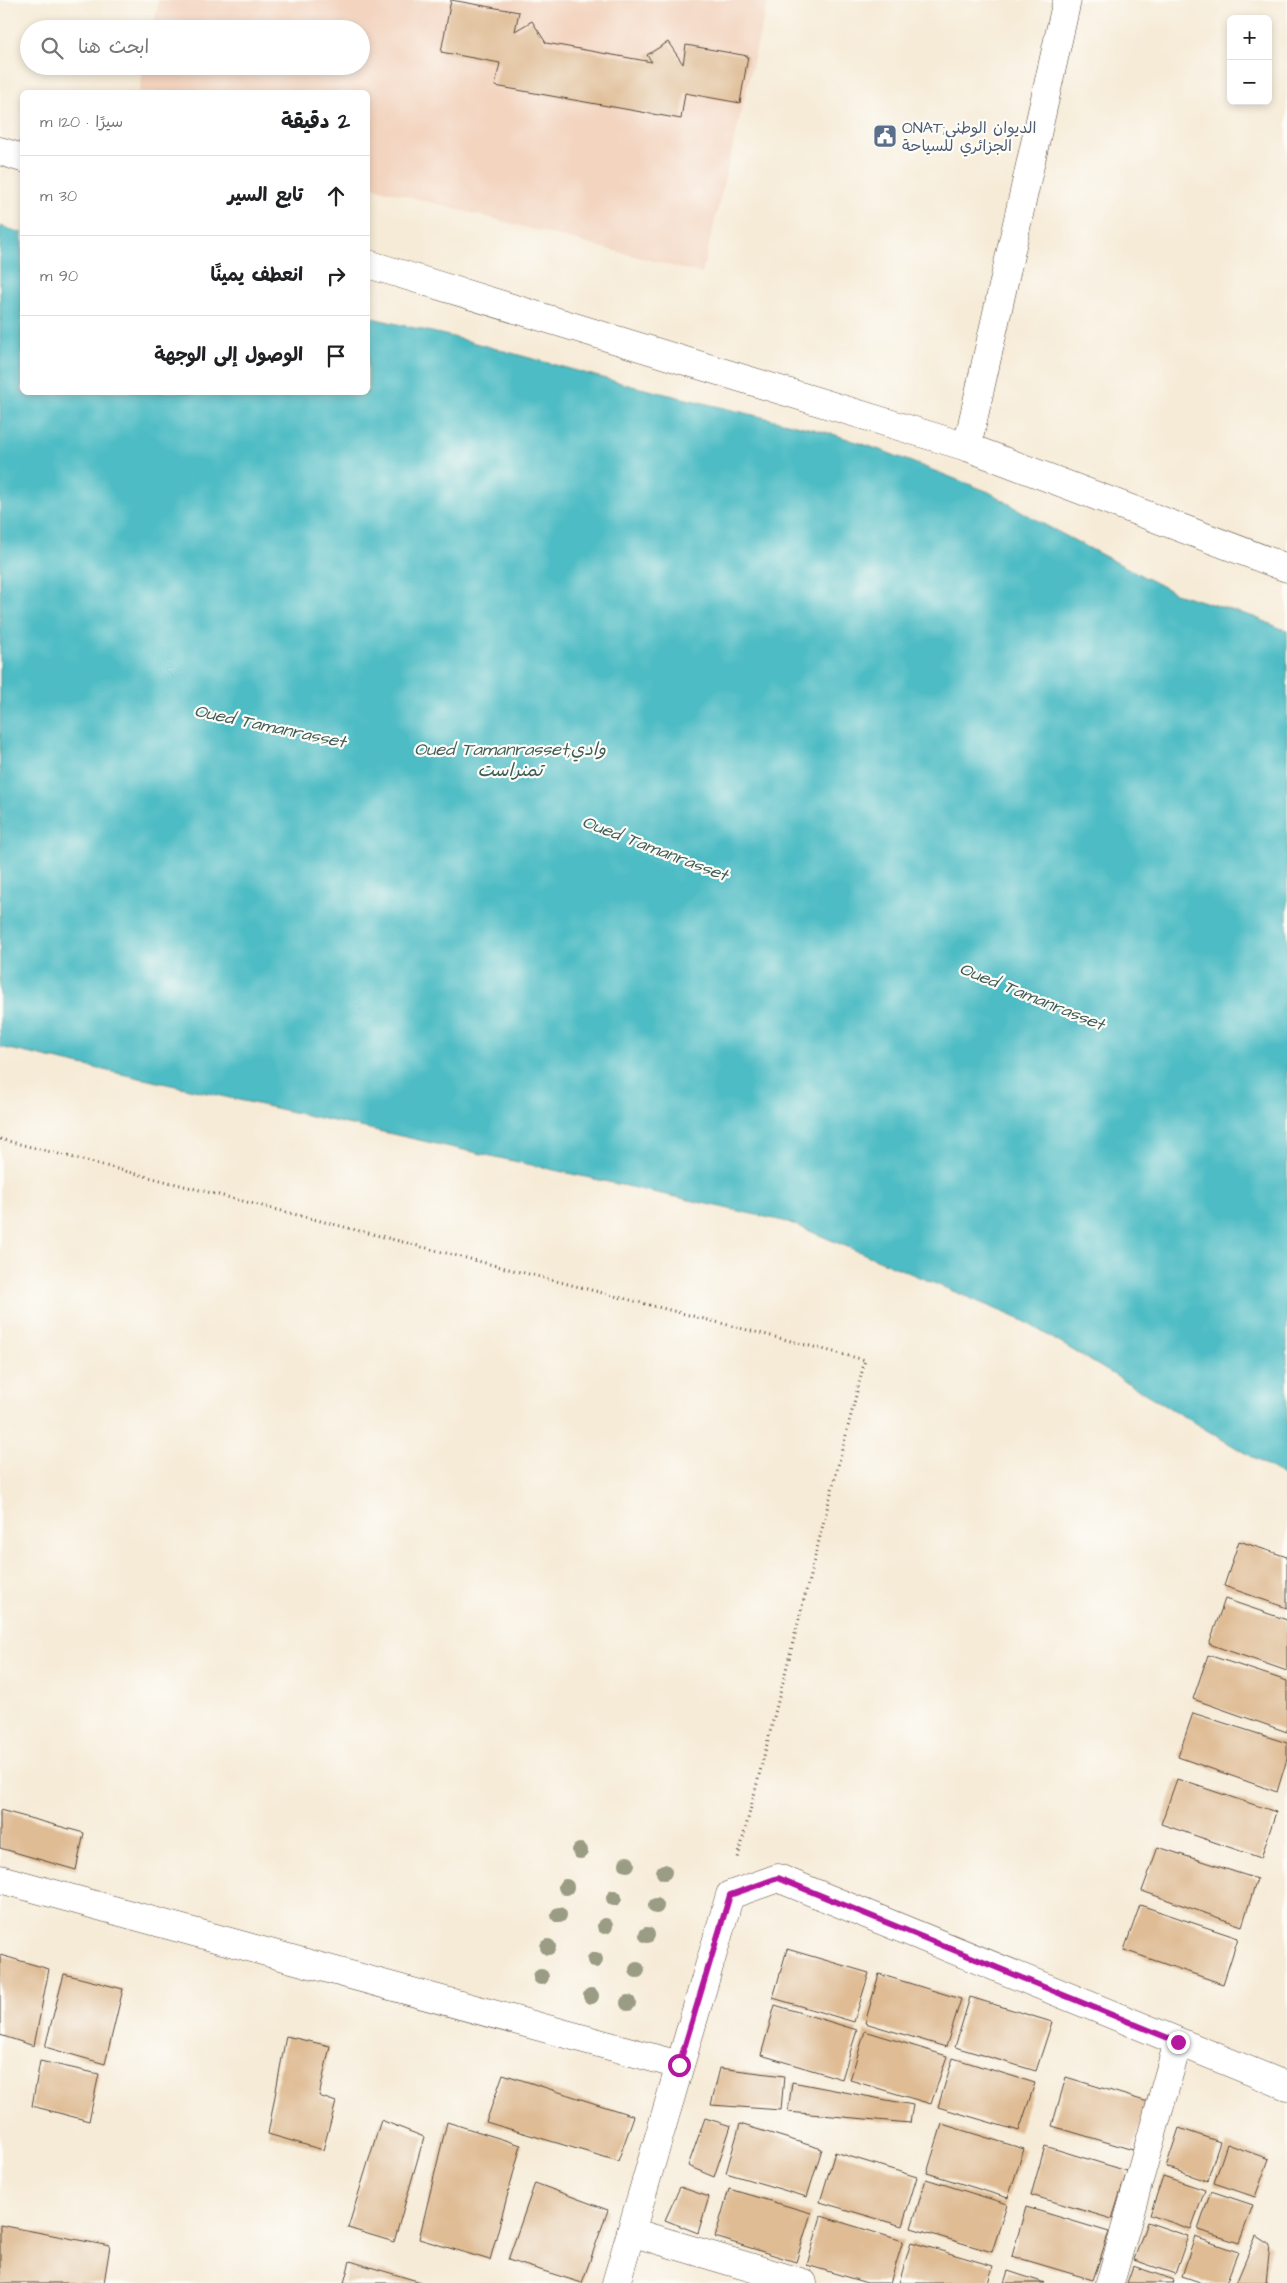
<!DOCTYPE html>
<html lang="ar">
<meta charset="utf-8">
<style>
body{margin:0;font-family:"Architects Daughter","Playpen Sans Arabic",sans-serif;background:#f2f2f2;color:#202124;direction:rtl}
.controls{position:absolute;right:15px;top:15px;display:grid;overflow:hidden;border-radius:8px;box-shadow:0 2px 8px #0003}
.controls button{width:45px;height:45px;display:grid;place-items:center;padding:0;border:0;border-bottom:1px solid #e0e0e0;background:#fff;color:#202124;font:25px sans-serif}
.stop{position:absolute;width:15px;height:15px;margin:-11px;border:4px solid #b5179e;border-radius:50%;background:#fff}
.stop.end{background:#b5179e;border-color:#fff;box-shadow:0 1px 5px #0008}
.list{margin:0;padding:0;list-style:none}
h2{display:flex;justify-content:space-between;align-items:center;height:65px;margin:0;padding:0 20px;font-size:21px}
h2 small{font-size:16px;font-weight:400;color:#757577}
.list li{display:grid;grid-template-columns:32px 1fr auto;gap:15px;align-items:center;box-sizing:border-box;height:80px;padding:0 20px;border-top:1px solid #e0e0e0}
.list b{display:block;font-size:19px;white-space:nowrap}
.list em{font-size:16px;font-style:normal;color:#757577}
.icon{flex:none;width:28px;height:28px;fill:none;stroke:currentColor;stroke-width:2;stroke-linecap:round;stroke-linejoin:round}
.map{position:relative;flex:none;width:1287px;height:2283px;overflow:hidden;direction:ltr}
.search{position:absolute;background:#fff;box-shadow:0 2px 8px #0003;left:20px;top:20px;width:350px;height:55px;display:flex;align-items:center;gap:12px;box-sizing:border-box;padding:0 18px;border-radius:28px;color:#757577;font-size:19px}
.panel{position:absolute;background:#fff;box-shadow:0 2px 8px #0003;left:20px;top:90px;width:350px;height:305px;border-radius:8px;direction:rtl}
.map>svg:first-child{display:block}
.built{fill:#f3d4bf}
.water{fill:#4dbcc4;stroke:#447371}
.building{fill:#dfbc94}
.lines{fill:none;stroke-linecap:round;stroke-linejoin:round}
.minor-casing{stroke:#57473a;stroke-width:29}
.path{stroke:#57473a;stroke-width:3;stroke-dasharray:1 4;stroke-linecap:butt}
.minor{stroke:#fff;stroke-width:28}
.tree{fill:#9a9c83}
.route{stroke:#b5179e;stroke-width:6}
.labels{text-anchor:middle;stroke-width:4.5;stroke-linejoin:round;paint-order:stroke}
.service-label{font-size:16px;fill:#4e5e75;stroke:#fdfcf7;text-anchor:start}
.water-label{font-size:18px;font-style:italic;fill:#415d58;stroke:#fdfcf7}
</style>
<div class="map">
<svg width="1287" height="2283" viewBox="0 0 1287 2283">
<rect width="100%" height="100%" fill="#fdfcf7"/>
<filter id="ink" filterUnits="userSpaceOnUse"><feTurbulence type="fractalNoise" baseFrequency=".02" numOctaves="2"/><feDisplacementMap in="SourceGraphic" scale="10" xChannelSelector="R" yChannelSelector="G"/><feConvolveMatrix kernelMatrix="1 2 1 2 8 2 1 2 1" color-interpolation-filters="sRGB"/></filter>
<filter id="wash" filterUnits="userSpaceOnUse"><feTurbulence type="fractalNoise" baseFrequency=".0096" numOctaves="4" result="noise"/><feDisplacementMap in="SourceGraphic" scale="20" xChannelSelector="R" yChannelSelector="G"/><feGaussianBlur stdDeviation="1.12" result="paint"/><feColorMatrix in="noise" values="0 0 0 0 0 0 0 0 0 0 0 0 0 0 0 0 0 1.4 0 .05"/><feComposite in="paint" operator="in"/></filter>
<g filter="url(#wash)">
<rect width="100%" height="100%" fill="#f6ebd7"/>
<path class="built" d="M159,0h609l-66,274 -334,-88v-94h-229l5,-26h217v-37h-208z"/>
<path class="water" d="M0,226l22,7v159h346v-75l85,20 179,49 201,48 50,17 106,41 56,33 130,68 79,24 33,14v847l-265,-158 -234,-98 -788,-175z"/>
<g id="blocks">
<g class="building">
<path d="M451,0l68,12 -4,19 17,-10 14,22 106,19 -5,-7 21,-13 15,22 3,-19 62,11 -8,47 -55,-10 -4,26 -186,-33 5,-23 -59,-11z"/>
<path d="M1239,1541l48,16v51l-63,-22z"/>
<path d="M1225,1599l62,21v51l-78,-27z"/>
<path d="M1208,1655l79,26v51l-94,-33z"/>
<path d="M1193,1713l94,30v16l-10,33 -99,-35z"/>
<path d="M1177,1779l99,33 -15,46 -100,-34z"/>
<path d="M0,1810l84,23 -8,37 -76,-22z"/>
<path d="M1158,1847l99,32 -15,47 -100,-35z"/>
<path d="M1140,1905l98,33 -15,46 -99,-34z"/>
<path d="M787,1949l82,24 -15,49 -81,-24z"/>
<path d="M0,1955l49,14 -15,77 -34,-11z"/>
<path d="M64,1974l59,15 -18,75 -60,-17z"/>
<path d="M879,1974l82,25 -15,48 -81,-24z"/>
<path d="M970,1997l82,25 -16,49 -81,-24z"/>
<path d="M775,2005l82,25 -15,49 -81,-24z"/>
<path d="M865,2031l82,25 -16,48 -81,-24z"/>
<path d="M286,2036l44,10 -11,50 17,6 -13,48 -55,-16z"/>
<path d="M953,2058l82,25 -16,48 -81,-24z"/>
<path d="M40,2061l59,13 -10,47 -57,-15z"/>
<path d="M720,2068l64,8 -3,34 -70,-5z"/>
<path d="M503,2074l131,42 -16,45 -132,-39z"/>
<path d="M1066,2077l82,25 -15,48 -81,-24z"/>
<path d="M792,2082l121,23 -3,18 -122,-11z"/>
<path d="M705,2118l26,8 -17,51 -26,-11z"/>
<path d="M381,2120l43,17 -30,105 -46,-14z"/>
<path d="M447,2122l74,23 -31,115 -71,-21z"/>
<path d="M740,2124l82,25 -15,48 -81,-24z"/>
<path d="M942,2124l82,25 -16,49 -81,-25z"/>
<path d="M1179,2128l41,14 -13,39 -41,-14z"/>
<path d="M1227,2144l42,15 -14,38 -41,-14z"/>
<path d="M1045,2146l82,25 -15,48 -81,-24z"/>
<path d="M835,2152l82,25 -15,49 -82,-24z"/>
<path d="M1163,2176l42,14 -14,39 -41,-14z"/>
<path d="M926,2179l81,25 -15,48 -81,-24z"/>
<path d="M535,2183l73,27 -26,73 -74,-23z"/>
<path d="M680,2187l29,10 -11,36 -33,-13z"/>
<path d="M729,2189l82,24 -15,49 -81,-25z"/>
<path d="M1211,2191l42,14 -14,38 -41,-13z"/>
<path d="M1026,2207l83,25 -16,48 -81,-24z"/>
<path d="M821,2216l82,25 -13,42h-23l-60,-18z"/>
<path d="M1147,2222l41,14 -13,38 -41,-14z"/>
<path d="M0,2225l110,21 -6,37h-104z"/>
<path d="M1256,2236l14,9 -4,38h-30z"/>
<path d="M1195,2237l43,15 -12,31h-23l-21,-7z"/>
<path d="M911,2242l82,24 -5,17h-89z"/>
<path d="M350,2261l74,22h-80z"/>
<path d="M1133,2266l41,14 -1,3h-46z"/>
<path d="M1008,2271l37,12h-41z"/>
</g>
</g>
</g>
<g filter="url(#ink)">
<use href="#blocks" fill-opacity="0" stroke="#57473a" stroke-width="1"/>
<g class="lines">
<g class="minor-casing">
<g id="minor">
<path d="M0,151l22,7"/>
<path d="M368,264l599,183 320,121"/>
<path d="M967,447l100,-447"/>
<path d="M0,1879l679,186"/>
<path d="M631,2232l172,51"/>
<path d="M616,2283l114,-388 48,-17 509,208"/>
<path d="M1110,2283l68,-241"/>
</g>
</g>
<path class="path" d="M0,1139l865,221 -127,498"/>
<use href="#minor" class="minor"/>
</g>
<g class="tree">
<circle cx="580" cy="1851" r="8"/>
<circle cx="627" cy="1864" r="8"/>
<circle cx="664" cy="1872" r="8"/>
<circle cx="566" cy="1887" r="8"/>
<circle cx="614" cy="1898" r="8"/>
<circle cx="656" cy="1906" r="8"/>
<circle cx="559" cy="1915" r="8"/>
<circle cx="605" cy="1926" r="8"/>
<circle cx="647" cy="1935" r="8"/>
<circle cx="548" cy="1947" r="8"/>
<circle cx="595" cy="1960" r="8"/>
<circle cx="637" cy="1970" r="8"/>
<circle cx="541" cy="1977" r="8"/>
<circle cx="591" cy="1996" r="8"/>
<circle cx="628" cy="2003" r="8"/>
</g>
</g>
<g class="lines" filter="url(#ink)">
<path class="route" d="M679,2065l51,-170 48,-17 400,164"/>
</g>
<defs>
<g id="civic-square" transform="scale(1.25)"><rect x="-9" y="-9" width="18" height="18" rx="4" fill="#5c6f8a" stroke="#fdfcf7"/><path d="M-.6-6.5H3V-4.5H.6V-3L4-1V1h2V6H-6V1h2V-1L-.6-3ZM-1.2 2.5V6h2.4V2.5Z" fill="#fff"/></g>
</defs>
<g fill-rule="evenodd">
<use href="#civic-square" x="885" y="136"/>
</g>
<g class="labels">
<g class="service-label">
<text x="902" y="133">ONAT;الديوان الوطني<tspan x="902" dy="18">الجزائري للسياحة</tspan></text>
</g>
<g class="water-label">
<text transform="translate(270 726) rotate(12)" y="6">Oued Tamanrasset</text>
<text x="510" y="755">Oued Tamanrasset;وادي<tspan x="510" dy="21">تمنراست</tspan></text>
<text transform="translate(655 848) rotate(21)" y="6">Oued Tamanrasset</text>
<text transform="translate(1032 996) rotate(22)" y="6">Oued Tamanrasset</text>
</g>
</g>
</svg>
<div class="controls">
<button>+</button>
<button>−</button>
</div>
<div class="stop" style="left:679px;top:2065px"></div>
<div class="stop end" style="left:1178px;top:2042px"></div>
<div class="search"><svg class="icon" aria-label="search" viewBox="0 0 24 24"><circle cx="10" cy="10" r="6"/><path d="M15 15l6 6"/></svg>ابحث هنا</div>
<section class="panel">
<h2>2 دقيقة<small>سيرًا · 120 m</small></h2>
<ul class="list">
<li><svg class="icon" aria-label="ahead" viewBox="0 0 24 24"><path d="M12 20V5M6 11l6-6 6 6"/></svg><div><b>تابع السير</b></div><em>30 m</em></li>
<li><svg class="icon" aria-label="right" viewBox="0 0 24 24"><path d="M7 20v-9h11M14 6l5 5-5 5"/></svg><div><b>انعطف يمينًا</b></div><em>90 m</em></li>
<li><svg class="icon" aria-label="arrive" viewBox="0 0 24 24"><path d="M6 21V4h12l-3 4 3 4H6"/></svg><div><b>الوصول إلى الوجهة</b></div></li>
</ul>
</section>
</div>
